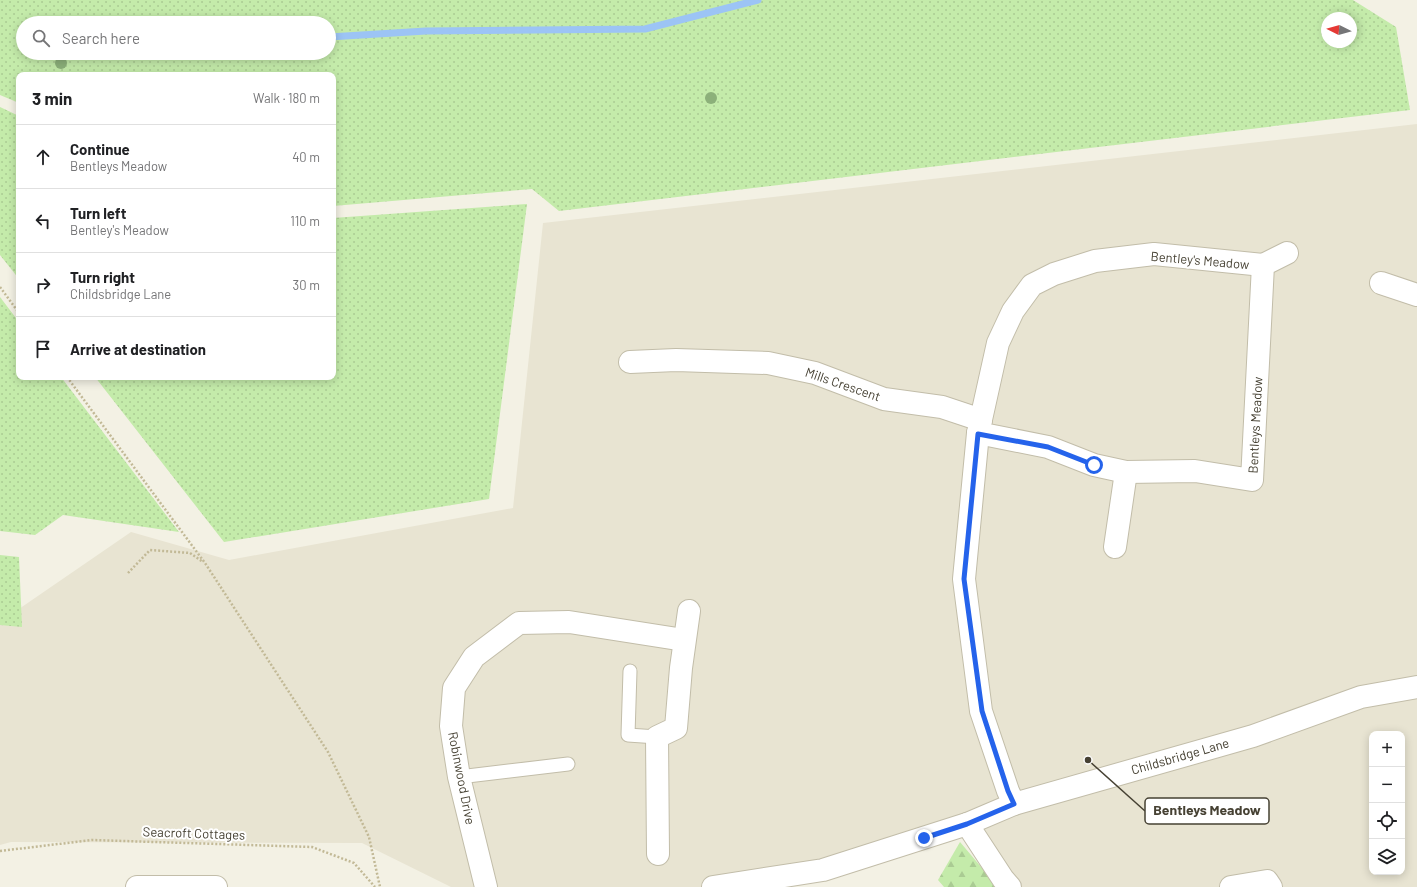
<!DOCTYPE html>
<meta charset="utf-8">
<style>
body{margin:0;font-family:Barlow,sans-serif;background:#f2f2f2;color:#202124}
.controls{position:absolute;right:12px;bottom:12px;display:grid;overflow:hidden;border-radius:8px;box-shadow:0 2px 10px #0003}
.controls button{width:36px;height:36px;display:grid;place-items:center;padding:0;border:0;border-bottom:1px solid #e0e0e0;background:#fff;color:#202124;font:20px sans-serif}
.compass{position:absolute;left:1321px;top:12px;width:36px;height:36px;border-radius:50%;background:#fff;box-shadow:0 2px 10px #0003;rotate:275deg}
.stop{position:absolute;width:12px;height:12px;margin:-9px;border:3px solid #2563eb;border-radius:50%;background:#fff}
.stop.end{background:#2563eb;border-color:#fff;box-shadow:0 1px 4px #0008}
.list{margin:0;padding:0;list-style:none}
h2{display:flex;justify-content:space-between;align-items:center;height:52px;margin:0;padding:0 16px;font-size:17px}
h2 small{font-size:13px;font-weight:400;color:#757577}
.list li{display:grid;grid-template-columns:26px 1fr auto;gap:12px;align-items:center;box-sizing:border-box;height:64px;padding:0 16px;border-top:1px solid #e0e0e0}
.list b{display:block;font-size:15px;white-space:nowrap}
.list p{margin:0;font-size:13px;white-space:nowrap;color:#757577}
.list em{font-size:13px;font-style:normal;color:#757577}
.icon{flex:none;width:22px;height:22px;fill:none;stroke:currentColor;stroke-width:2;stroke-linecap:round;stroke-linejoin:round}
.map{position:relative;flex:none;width:1417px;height:887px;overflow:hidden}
.search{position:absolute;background:#fff;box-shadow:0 2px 10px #0003;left:16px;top:16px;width:320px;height:44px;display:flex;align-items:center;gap:10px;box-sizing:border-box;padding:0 14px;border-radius:22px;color:#757577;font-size:15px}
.panel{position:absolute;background:#fff;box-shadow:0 2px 10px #0003;left:16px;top:72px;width:320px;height:308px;border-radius:8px}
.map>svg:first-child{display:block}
.residential{fill:#e8e4d2;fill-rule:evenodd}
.grass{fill:url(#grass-dots);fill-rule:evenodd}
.forest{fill:url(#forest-firs)}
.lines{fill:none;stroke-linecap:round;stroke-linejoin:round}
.stream{stroke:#9cc4f5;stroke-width:7}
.service-casing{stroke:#c2bda9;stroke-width:15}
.minor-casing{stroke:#c2bda9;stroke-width:24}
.tertiary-casing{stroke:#c2bda9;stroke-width:24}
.path{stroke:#c2b996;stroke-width:2.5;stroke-dasharray:2 2;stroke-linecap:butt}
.service{stroke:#fff;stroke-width:13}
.minor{stroke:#fff;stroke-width:22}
.tertiary{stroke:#fff;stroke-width:22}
.tree{fill:#8cb07a}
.route{stroke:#2563eb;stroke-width:5}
.labels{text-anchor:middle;stroke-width:4;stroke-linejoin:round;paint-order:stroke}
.street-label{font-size:13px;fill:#464133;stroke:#fff}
.leader{fill:none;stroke:#464133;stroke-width:1.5}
.callout-dot{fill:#464133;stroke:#fff;stroke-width:1.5}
.callout{fill:#fff;stroke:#464133;stroke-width:1.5}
.callout-label{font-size:14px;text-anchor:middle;font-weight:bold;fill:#464133}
</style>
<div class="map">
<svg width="1417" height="887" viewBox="0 0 1417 887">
<defs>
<pattern id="grass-dots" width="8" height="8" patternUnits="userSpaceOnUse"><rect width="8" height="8" fill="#c4ebaa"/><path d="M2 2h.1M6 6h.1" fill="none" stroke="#aacb93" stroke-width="1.8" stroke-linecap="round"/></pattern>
<pattern id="forest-firs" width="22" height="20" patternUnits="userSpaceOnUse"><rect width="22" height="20" fill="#c4ebaa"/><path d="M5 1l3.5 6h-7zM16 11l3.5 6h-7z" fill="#aacb93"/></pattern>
</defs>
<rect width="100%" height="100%" fill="#f3f1e4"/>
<path class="residential" d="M1417,124v763h-398l-56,-58 -219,58h-293l-89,-44 -351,-1 -11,3v-223l131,-90 98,28 284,-52 30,-285zM1372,734h30v138h-30z"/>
<g class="grass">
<path d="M0,0h1353l43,27 14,83 -851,101 -27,-22 -199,17v-131h-314v28l-19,-8zM1327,18h24v24h-24zM23,23h306v30h-306z"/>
<path d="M0,107l19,9v163l-19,-24z"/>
<path d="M527,204l-38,295 -265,43 -129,-165h238v-159z"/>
<path d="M0,297l19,25v55h42l118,155 -116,-17 -28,20 -35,-4z"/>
<path d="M0,555l19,2 3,70 -22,-2z"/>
</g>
<path class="forest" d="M960,842l38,45h-54l-6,-7z"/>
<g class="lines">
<path class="stream" d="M329,37l97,-6 219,-2 113,-29"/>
<g class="service-casing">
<g id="service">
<path d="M630,671l-2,64 29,2"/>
<path d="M459,777l109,-13"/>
</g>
</g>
<g class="minor-casing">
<g id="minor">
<path d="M1381,283l36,12"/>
<path d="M630,362l46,-2 92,3 47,10 69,26 58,8 39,13"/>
<path d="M978,433l70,14 46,18 32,7 69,-1 57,9 11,-215 24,-12"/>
<path d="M1115,547l11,-75"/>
<path d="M1014,804l-6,-13 -27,-80 -17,-132 14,-146 20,-90 15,-32 19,-26 22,-11 41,-13 59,-7 109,11"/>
<path d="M967,824l36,55 7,8"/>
<path d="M658,854l-1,-117 19,-9 5,-60 8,-57"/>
<path d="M486,887l-27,-110 -8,-51 3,-38 20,-31 45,-34 50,-1 115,18"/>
<path d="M1231,887l36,-6 4,6"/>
</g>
</g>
<g class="tertiary-casing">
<g id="tertiary">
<path d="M137,887h79"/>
<path d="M713,887l110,-17 144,-46 47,-20 239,-68 108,-39 56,-10"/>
</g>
</g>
<g class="path">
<path d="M0,287l19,26"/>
<path d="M67,377l138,186 123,189 41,85 11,50"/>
<path d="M128,573l22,-23 40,3 13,9"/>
<path d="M0,851l92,-11 220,7 42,16 21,24"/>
</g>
<use href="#service" class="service"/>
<use href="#minor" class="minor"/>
<use href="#tertiary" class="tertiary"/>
</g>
<g class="tree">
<circle cx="61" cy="63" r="6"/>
<circle cx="711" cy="98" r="6"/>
</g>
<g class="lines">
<path class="route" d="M924,838l43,-14 47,-20 -6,-13 -26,-80 -18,-132 14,-145 70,13 46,18"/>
</g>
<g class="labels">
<g class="street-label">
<text transform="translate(1200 260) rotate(5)" y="5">Bentley's Meadow</text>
<text transform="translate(843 384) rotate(19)" y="5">Mills Crescent</text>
<text transform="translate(1255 425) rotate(-87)" y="5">Bentleys Meadow</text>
<text transform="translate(1180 756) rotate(-16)" y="5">Childsbridge Lane</text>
<text transform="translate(462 778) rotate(79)" y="5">Robinwood Drive</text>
<text transform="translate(194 833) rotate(2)" y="5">Seacroft Cottages</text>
</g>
</g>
<path class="leader" d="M1088 760L1145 811"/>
<circle class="callout-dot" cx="1088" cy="760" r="4"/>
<rect class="callout" x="1145" y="798" width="124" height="26" rx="4"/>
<g class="callout-label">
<text x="1207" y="815">Bentleys Meadow</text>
</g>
</svg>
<div class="controls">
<button>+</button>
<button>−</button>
<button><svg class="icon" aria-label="locate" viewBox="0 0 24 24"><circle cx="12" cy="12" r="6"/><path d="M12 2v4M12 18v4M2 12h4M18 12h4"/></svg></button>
<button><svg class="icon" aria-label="layers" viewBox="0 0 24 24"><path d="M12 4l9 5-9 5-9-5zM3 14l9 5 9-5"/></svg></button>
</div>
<svg class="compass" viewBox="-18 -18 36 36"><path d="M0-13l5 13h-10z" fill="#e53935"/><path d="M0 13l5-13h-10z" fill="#757577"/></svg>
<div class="stop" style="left:1094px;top:465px"></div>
<div class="stop end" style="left:924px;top:838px"></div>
<div class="search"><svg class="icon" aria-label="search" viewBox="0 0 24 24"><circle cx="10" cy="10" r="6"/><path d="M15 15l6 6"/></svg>Search here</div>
<section class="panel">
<h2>3 min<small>Walk · 180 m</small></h2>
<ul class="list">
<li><svg class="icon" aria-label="ahead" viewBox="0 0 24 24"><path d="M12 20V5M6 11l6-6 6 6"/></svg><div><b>Continue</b><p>Bentleys Meadow</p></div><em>40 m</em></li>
<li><svg class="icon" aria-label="left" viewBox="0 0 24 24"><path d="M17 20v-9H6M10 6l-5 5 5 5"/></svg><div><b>Turn left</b><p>Bentley's Meadow</p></div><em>110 m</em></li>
<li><svg class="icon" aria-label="right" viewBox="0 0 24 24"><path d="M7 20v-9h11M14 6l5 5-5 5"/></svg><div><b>Turn right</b><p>Childsbridge Lane</p></div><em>30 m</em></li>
<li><svg class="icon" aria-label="arrive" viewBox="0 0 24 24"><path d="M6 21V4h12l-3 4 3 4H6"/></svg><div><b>Arrive at destination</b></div></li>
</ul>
</section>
</div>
